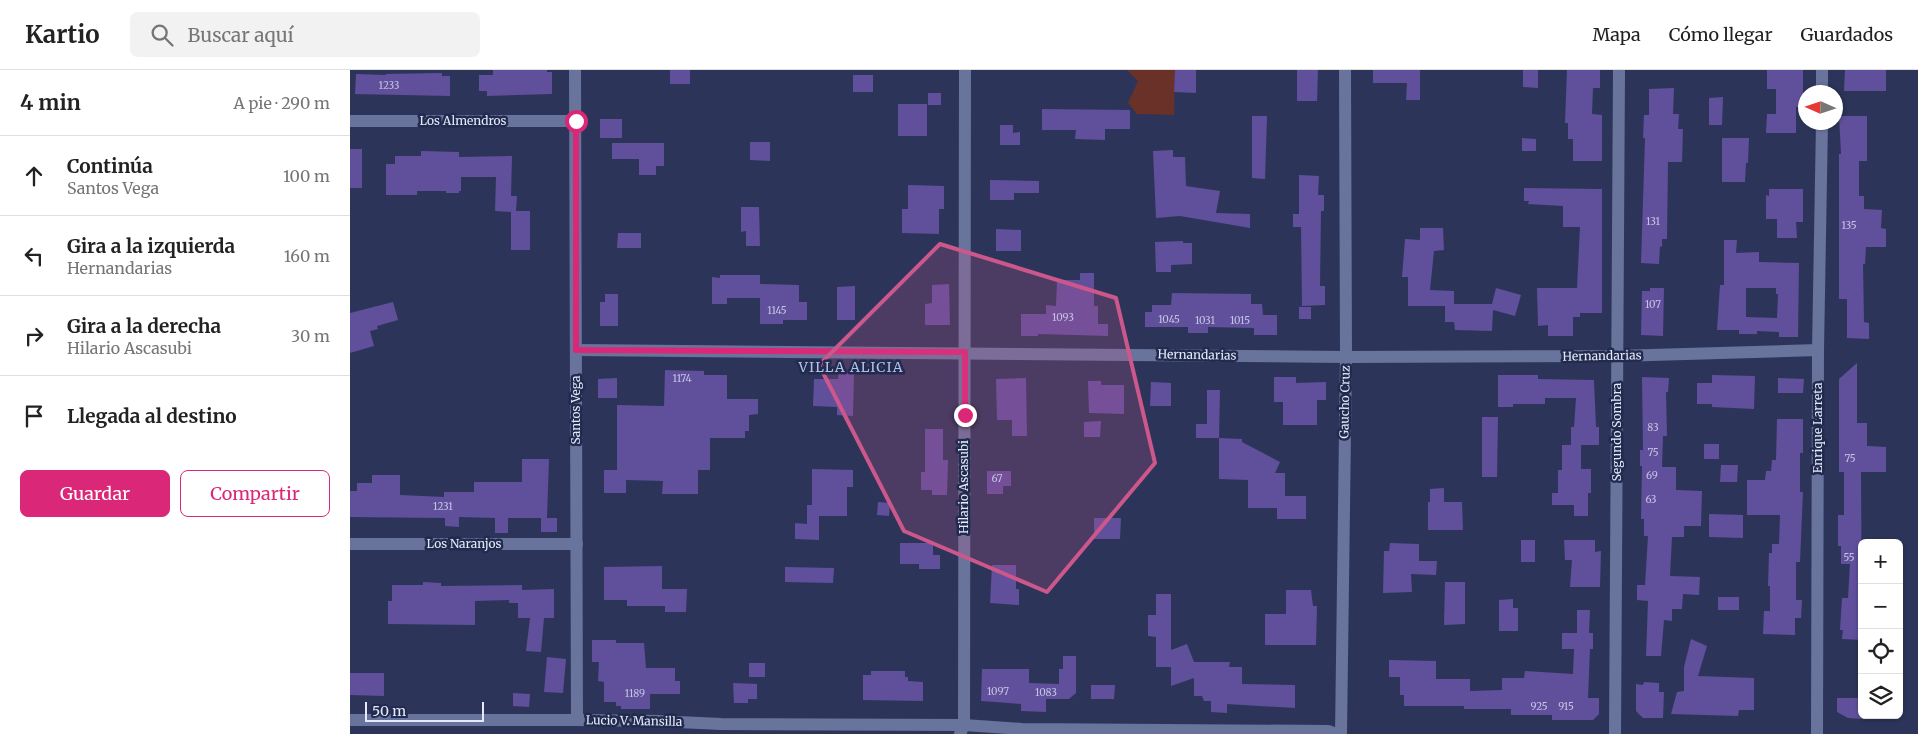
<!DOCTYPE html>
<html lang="es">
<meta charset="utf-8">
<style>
body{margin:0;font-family:Merriweather,serif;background:#f2f2f2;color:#222}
.controls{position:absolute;right:15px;bottom:15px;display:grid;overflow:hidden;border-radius:8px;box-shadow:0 1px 4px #0004}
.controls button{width:45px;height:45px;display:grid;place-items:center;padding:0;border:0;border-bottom:1px solid #e0e0e0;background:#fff;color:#222;font:25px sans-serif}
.compass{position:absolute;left:1448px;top:15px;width:45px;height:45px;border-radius:50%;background:#fff;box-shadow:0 1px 4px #0004;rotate:273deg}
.scale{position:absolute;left:15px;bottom:12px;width:119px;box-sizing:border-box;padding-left:5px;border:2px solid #e4eafc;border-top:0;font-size:14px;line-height:18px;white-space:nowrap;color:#e4eafc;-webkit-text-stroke:4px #222b4d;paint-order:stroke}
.stop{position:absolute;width:15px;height:15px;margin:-11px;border:4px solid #db2777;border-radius:50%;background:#fff}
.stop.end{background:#db2777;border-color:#fff;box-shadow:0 1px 5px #0008}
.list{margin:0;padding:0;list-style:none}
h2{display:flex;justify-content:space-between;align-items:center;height:65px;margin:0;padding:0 20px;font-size:21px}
h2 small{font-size:16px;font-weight:400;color:#767676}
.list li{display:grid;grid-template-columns:32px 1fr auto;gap:15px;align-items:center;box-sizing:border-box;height:80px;padding:0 20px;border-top:1px solid #e0e0e0}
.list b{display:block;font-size:19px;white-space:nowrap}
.list p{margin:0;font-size:16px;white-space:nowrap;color:#767676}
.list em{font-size:16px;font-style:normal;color:#767676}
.actions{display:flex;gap:10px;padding:15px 20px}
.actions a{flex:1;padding:11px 0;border:1px solid #db2777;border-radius:8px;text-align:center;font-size:18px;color:#db2777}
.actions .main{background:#db2777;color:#fff}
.icon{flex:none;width:28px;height:28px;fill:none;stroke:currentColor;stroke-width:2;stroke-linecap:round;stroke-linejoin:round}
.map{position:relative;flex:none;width:1568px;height:664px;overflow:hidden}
header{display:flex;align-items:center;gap:30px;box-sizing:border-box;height:70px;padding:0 25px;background:#fff;border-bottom:1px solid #e0e0e0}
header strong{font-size:24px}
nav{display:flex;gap:28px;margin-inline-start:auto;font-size:18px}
.search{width:350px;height:45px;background:#f2f2f2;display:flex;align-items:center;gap:12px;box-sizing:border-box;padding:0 18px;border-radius:8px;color:#767676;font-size:19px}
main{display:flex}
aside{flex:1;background:#fff}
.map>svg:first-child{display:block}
.green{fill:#693127}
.building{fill:#604f9b;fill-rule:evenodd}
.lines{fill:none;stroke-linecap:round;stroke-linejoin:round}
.street{stroke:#68749c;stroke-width:12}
.route{stroke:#db2777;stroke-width:6}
.marked{fill:#cc578b;fill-opacity:0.2;stroke:#cc578b;stroke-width:4;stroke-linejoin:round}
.labels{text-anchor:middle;stroke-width:5;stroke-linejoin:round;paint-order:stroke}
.number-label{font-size:10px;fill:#c3c3e4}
.street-label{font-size:12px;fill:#e4eafc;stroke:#222b4d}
.neighbourhood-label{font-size:14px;letter-spacing:1px;fill:#b1bfea;stroke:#222b4d}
</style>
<header>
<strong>Kartio</strong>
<div class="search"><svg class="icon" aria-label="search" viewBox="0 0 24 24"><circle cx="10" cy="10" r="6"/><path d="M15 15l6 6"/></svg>Buscar aquí</div>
<nav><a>Mapa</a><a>Cómo llegar</a><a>Guardados</a></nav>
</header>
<main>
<aside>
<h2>4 min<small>A pie · 290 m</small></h2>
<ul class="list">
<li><svg class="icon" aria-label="ahead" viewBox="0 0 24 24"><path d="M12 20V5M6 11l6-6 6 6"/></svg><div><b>Continúa</b><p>Santos Vega</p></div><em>100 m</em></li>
<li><svg class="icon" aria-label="left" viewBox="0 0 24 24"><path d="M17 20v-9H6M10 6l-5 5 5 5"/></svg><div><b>Gira a la izquierda</b><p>Hernandarias</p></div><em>160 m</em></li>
<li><svg class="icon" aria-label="right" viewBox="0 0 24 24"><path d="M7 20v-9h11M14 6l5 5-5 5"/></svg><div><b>Gira a la derecha</b><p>Hilario Ascasubi</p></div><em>30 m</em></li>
<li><svg class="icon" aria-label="arrive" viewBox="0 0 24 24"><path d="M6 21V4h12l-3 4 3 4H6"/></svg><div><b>Llegada al destino</b></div></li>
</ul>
<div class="actions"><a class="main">Guardar</a><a>Compartir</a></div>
</aside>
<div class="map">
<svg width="1568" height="664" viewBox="0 0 1568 664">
<rect width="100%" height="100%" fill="#2c3559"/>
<path class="green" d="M825,0l-1,45 -37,-1 -9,-11 10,-22 -11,-11z"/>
<g class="building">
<path d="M143,0h54v2h5v22l-65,2v-5h-8v-16h14z"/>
<rect x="320" y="0" width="20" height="14"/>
<path d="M825,0h21v23l-22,-1z"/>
<path d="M947,0h21l-1,31h-20z"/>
<path d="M1023,0h47v30h-14l1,-17h-34z"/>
<path d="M1173,0h15v18l-15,-1z"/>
<path d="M1217,0h33v18h-7l-1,26 10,1v46h-29v-22h-5v-16h-3z"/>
<path d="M1417,0h36v37h-7v26h-30l1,-19h9v-25h-9z"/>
<path d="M1495,0h41v21h-42z"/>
<path d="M92,3v3h8v20l-95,-2 1,-20 30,1v-1z"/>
<rect x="503" y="5" width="20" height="17"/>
<path d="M1324,18l-1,26h6l-1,15h5l-1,33h-14l-1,77h-5v8l-2,-1 -1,18 -18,-1 4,-125h-2l1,-23h5v-26z"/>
<rect x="578" y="23" width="13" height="12"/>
<path d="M1373,27l-1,28h-13v-27z"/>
<rect x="548" y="34" width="29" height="32"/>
<path d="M692,39l88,1v19h-25v11l-30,-1 1,-9h-34z"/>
<path d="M902,46h15l-2,63 -13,-1z"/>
<path d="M1489,46h28v45h-8v35h5v13l18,1 -1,18 5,1v18h-20l-1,17h-2l1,58 5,1v16l-22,-1v-39h-8v-145h2z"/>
<rect x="250" y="49" width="22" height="19"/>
<path d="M650,55h13v8l7,-1v13h-20z"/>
<path d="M1172,68l14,1v12h-14z"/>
<path d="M1372,68h27l-1,25h-2l-1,19h-23z"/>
<path d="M400,72h20v19l-20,-1z"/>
<path d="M262,73h52v23h-8v9h-17v-16h-27z"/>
<rect x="0" y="79" width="12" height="39"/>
<path d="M823,80v7h12l1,29 34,5 -4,22 34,1v14l-70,-12 -24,2 -3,-67z"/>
<path d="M71,81l38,1v5l53,-1 -1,40h6l-1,15h14v39h-19v-38l-16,-1 1,-34h-35v14h-2v2h-13v-2h-29v4h-31v-31h9v-8h26z"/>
<path d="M949,105l20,1 -1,19h6v16h-3l-1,75h5v19l-23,1 -1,-79h-8v-13h6z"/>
<path d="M640,110l49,1v12h-25v7h-24z"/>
<path d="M558,115l36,1v23h-5v25l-37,-1v-24h6z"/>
<path d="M1174,118l78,1v124h-22v4h-7v19h-25v-11l-10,1 -1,-38h40l3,-61h-17v-21l-35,-2 1,-3h-5z"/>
<path d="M1419,119h34v33h-7l1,16h-20v-19h-11v-24l3,1z"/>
<path d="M391,137h18l1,39h-14v-15l-5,1z"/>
<path d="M1070,158h23l1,22 -10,1 -4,39 24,1v13h38l4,-16 25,7 -6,21 -22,-6 -1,21 -37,-1 -1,-8h-9v-16h-37v-29h-6l3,-38 15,1z"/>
<path d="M646,159l25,1v21h-25z"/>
<path d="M268,163h23v15h-24z"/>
<path d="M1374,170h13l-1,13 23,-1v10l40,1 -1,74h-19v-5l-22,-1v3h-18v-4h-22l3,-45h4zM1396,218h30v6h2l-1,24 -31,-1z"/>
<path d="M833,171v2h9v21l-21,1v7h-15l-1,-30z"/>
<path d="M730,203h14v33h4v18h10v12l-70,-2v2h-17v-22h25v-9l10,1 1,-26h23z"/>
<path d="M370,205h40v9l39,1v17h8v18h-24v4h-23v-26h-33v6h-15v-27l8,1z"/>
<path d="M599,214l1,41h-25v-21l7,-1v-18z"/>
<path d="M505,216v34h-18v-33z"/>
<path d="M1300,218h14l-1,48 -22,-1 1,-44h8z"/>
<path d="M822,223l79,1v10h11l1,11h14v20h-23v-7l-46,-1v6h-20v-6h-43v-15h7v-7h19z"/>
<path d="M255,224h13v32h-18v-24h5z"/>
<path d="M43,232l5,18 -21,6 1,3 -8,2 4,15 -24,7v-40z"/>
<rect x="949" y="237" width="12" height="12"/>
<path d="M1507,293v60h10v23l19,1v25h-25l1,168 -20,-1 1,-9h-3l2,-32h6l2,-34h-9v-18h-3v-31h6v-43h-5v-93z"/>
<path d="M315,300l39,1v4h23v24h31v15l-9,1v16h-4v7h-35v32h-12v24h-36l1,-13 -37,-1v13h-22v-23h13v-65l47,1z"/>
<path d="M489,302l15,1 -1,43 -16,-1v-8l-24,-1 1,-27h24z"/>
<path d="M1148,305h40v4l56,1 2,47h3v18h-28v-18h3l2,-29h-31v6h-32v3h-15z"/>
<path d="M1362,305l43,1 -1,33 -42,-2v-3h-15v-21h15z"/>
<path d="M924,307h22v6l30,-1v18h-9v25h-34v-23h-9z"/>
<path d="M1292,307l27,1 -1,14h-2l1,44h-4l-1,31h14v23l26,1 -1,35h-17v11h-12l-2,39 30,1 -1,18 -16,-1 -1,15h-10v12l-8,-1 -3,36h-15l2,-55 -11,-1v-15h8l3,-49h-4v-17h-3l1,-53h-2v-16h3z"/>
<path d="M267,308v20h-19v-19z"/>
<path d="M676,308l1,58h-15v-16h-15l-1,-41z"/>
<path d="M1428,308l26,1 -1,14h-25z"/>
<path d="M738,311h13v4h23v29l-35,-1z"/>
<path d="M801,312l20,1v23h-21z"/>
<path d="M857,320h13l-1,48h-23v-14h11z"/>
<path d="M1132,347h16l-1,60h-15z"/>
<path d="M1427,349h26v34h-3v39h3l-3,70h-4v38h6l-1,18h-6v17l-32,-1 1,-23h6v-25h-2l1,-33h3v-9h7l1,-29h-33v-35h18l1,-9h5l1,-11h4z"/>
<path d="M751,351l-1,16h-16v-15z"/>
<path d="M575,359h18v31h5l-1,35h-15v-5h-11v-18h4z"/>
<path d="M869,368l23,1v3l38,20 -5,11h10v23h21v23h-29v-11h-29v-28l-29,-1z"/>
<rect x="1354" y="374" width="15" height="15"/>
<path d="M1212,375h19v24h10v24h-3v23h-14v-11h-22v-12h6v-23h4z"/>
<path d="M172,389h27l-2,59h-39v15h-13v-15l-36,-1v10l-14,-1v-8l-95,-1v-26h7v-8h15v-8h28v20l44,2v-5h30v-10h48z"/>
<path d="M1371,395h17l-1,17h-17z"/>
<path d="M462,399l41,1v17h-6v29h-28v24l-24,-1v-16l12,1v-19h5z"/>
<path d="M637,401h24v15h-8v8h-16z"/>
<path d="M1094,418v14h18l1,28h-35v-28h2v-13z"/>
<path d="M528,432l12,1 -1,13 -12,-1z"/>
<path d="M1359,444l34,1v23l-34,-1z"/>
<rect x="191" y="448" width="16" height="14"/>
<path d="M744,448h27l-1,21h-26z"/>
<rect x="1171" y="470" width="14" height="22"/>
<path d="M1214,470h31v12l6,-1 -1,36h-30l2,-27h-7z"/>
<path d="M550,473h33v12h7v14h-21v-5h-19z"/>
<path d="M1040,473l29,1v17h18l-1,14 -25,-1 1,18 -29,1 1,-42h5z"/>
<path d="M642,495h24v24h3v16l-29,-2z"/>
<path d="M312,496v23h25l-1,23h-21v-6h-38v-6h-23v-33z"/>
<path d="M435,497l49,1 -1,15 -48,-1z"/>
<path d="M73,512l18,1v3l81,-1v5l32,-1v29h-10l-3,34 -15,-1 4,-33h-12v-15h-9v-3l-34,1v24l-87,-1v-23h4v-16h31z"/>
<path d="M1095,512h20v42l-21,1z"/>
<path d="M936,520h25l2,16h4l-1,39h-51v-31h21z"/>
<path d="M806,524h15v56l16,-6 7,18h36l-1,5h13v17l53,1v23l-68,-4v9l-16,-1v-11h-7l-2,-5h-8v-18l-23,8v-19h-15v-30l-8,-1v-21h8z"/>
<rect x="1368" y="527" width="21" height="13"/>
<path d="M1163,529v9h5v23h-19v-31z"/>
<path d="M1227,540h13l-1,23h4v16h-3l-2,49h11v16l-6,6h-41v-5h-41v-6h-47v-3h-60v-11h-4v-18h-11v-17l47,1v18h34v12l32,-1v-12h22l1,-7 48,3 1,-25h-12v-16h15z"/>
<path d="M1341,569l16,7 -9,30 56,2v32h-15l-1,6 -67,-2 6,-22 7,-1v-24z"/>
<path d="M242,570h24v3h28l2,25h29v13h5v13h-30v15h-29v-3h-5v-4h-12v-20l-6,-1 1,-19h-7z"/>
<path d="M713,586h13v37l-7,6h-23v13l-25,-1v-7l-40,-3 1,-32h47v14l30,1v-15h4z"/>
<path d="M197,587l19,2 -3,34 -19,-1z"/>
<rect x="399" y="593" width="16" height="14"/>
<path d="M521,601h34v6h3v4l15,1v19l-60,-1v-25h8z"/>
<path d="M0,603h34v23l-34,-1z"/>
<path d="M1294,612l15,1v9h5l-1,26h-20l-7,-7v-27l7,1z"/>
<path d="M383,613l24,1v15h-9v4h-14z"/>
<path d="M741,615h24l-1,14h-23z"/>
<path d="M163,623l17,1 -1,13 -16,-1z"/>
<path d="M1487,628h25v21l-14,-1 -11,-6z"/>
</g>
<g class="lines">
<g class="street">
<path d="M225,0l2,650"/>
<path d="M1472,22v-22"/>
<path d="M0,51h226"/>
<path d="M226,280l770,7 271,-1 201,-6"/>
<path d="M0,474h227"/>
<path d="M0,650h227l80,1 64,3 243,1 58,4 306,2 9,3"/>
<path d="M610,664l4,-9 1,-655"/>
<path d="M991,664l5,-377 -1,-287"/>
<path d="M1265,664l4,-664"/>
<path d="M1467,664l1,-384 4,-228"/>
</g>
</g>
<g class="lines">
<path class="route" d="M226,51v229l389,2v63"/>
</g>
<path class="marked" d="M590,174l176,54 39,165 -108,129 -143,-61 -85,-166z"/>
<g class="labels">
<g class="number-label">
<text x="39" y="19">1233</text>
<text x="1303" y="155">131</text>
<text x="1499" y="159">135</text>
<text x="1303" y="238">107</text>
<text x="427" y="244">1145</text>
<text x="713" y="251">1093</text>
<text x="819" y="253">1045</text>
<text x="855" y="254">1031</text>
<text x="890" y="254">1015</text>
<text x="332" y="312">1174</text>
<text x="1303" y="361">83</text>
<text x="1303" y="386">75</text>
<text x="1500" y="392">75</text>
<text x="1302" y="409">69</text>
<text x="647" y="412">67</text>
<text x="1301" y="433">63</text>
<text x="93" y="440">1231</text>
<text x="1499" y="491">55</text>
<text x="648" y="625">1097</text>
<text x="696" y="626">1083</text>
<text x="285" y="627">1189</text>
<text x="1189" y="640">925</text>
<text x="1216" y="640">915</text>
</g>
<g class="street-label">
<text x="113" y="55">Los Almendros</text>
<text transform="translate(847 285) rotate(1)" y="4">Hernandarias</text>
<text transform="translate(1252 286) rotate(-1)" y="4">Hernandarias</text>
<text transform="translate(995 332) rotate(-89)" y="4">Gaucho Cruz</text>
<text transform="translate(226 340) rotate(-90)" y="4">Santos Vega</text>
<text transform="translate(1468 358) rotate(-90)" y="4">Enrique Larreta</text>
<text transform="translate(1267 362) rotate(-90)" y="4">Segundo Sombra</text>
<text transform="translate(614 417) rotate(-90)" y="4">Hilario Ascasubi</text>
<text x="114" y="478">Los Naranjos</text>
<text transform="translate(284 651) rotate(1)" y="4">Lucio V. Mansilla</text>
</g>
<g class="neighbourhood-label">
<text x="501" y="302">VILLA ALICIA</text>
</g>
</g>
</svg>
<div class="controls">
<button>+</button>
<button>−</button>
<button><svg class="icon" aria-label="locate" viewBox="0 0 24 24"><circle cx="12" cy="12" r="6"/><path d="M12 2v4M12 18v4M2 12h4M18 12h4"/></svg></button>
<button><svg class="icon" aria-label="layers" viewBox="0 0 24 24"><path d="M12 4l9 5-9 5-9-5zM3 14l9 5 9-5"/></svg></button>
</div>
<svg class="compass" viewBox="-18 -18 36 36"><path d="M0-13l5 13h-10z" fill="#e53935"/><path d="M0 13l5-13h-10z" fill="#767676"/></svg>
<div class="scale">50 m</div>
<div class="stop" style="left:226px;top:51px"></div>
<div class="stop end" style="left:615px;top:345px"></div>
</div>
</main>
